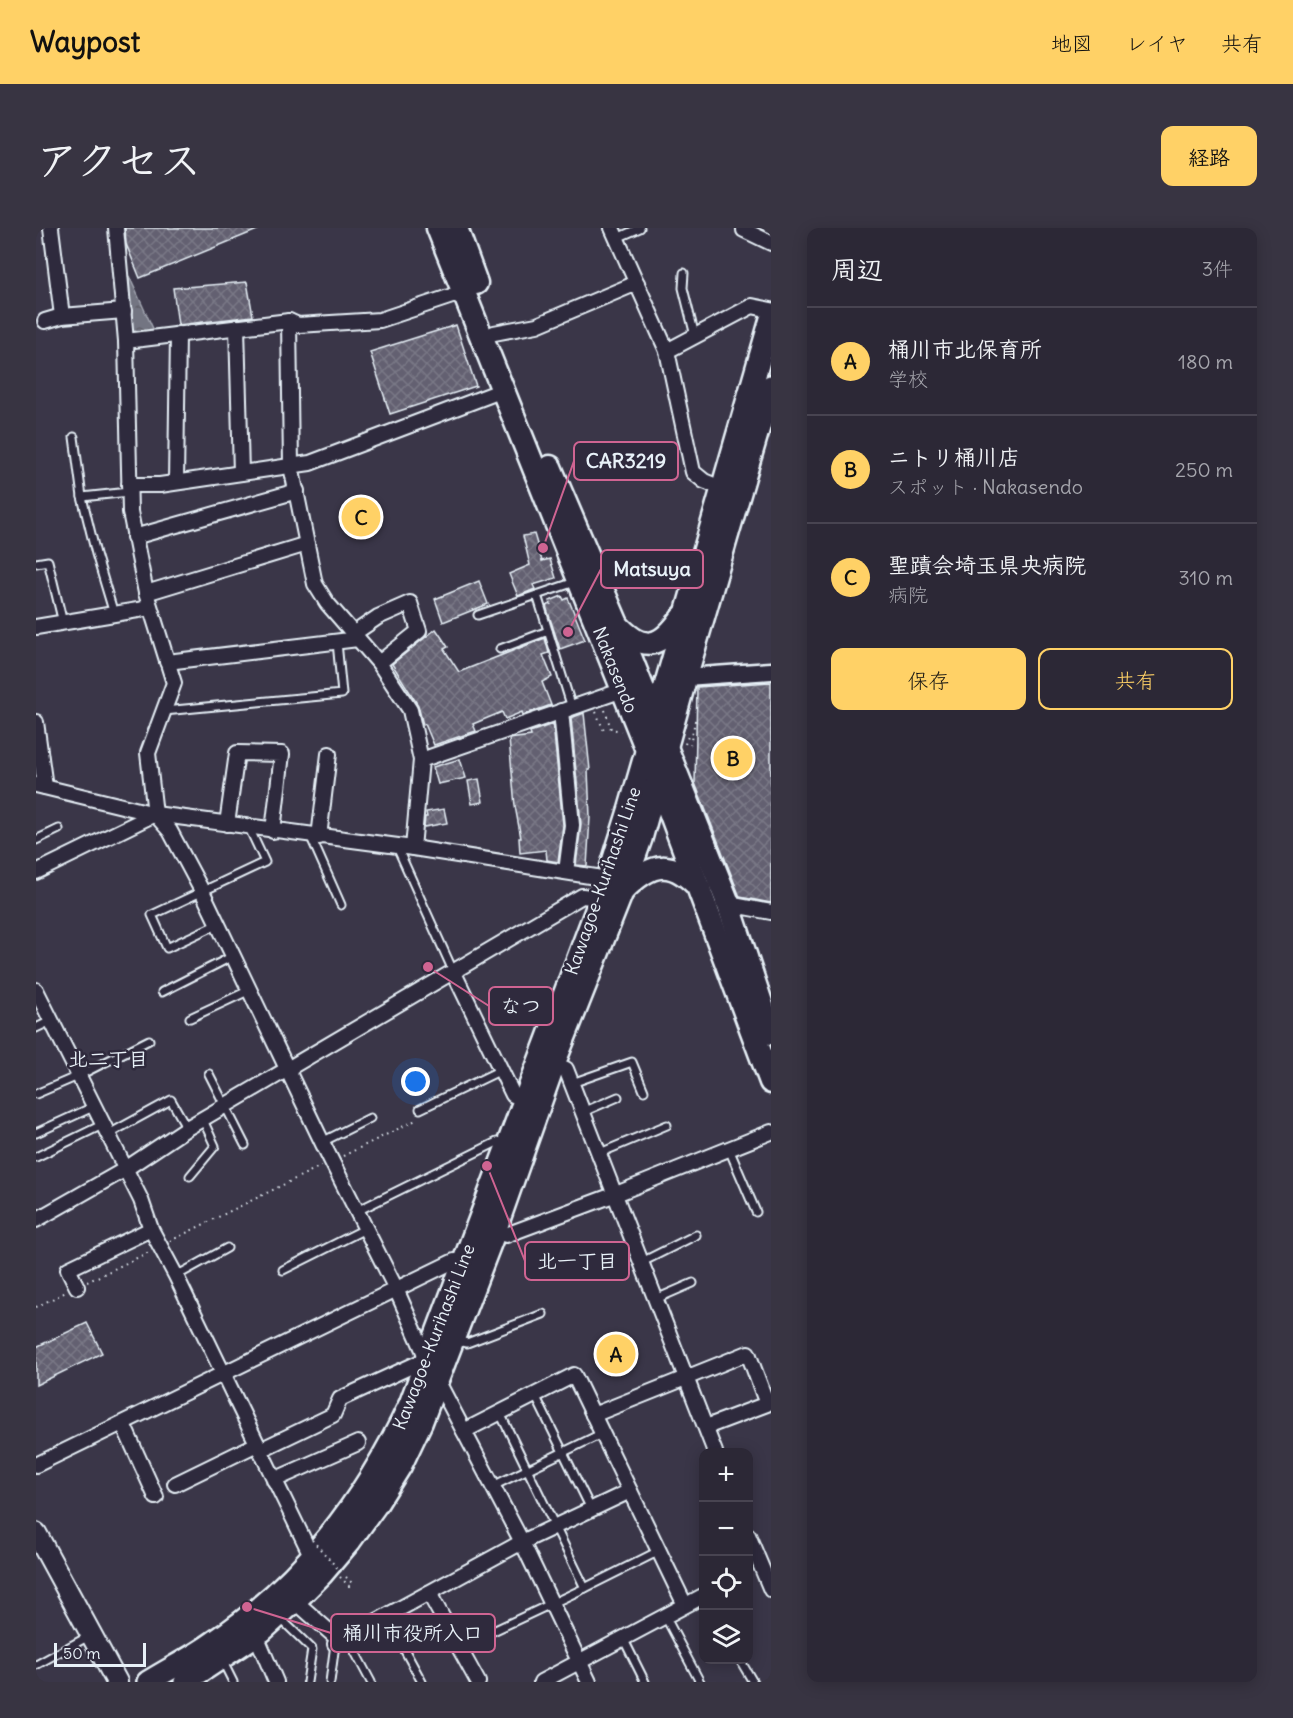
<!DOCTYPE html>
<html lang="ja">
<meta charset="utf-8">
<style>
body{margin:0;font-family:Delius,"Klee One",sans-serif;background:#383442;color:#f1f3f6}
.controls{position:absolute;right:18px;bottom:18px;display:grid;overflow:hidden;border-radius:12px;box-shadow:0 3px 15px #0003}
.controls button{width:54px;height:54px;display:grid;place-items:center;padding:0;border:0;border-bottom:2px solid #484451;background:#2c2836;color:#f1f3f6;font:30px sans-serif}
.scale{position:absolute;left:18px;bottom:15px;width:92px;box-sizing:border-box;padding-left:6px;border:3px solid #e8f1f8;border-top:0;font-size:16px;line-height:21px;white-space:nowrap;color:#e8f1f8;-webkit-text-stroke:4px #2f2a3d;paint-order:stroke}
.you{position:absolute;left:380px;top:854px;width:21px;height:21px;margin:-15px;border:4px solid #fff;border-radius:50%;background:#1a73e8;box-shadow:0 0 0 9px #1a73e833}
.badge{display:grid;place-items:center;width:39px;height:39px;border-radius:50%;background:#ffd166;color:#111;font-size:20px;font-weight:700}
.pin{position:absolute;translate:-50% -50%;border:3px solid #fff;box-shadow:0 2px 6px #0006}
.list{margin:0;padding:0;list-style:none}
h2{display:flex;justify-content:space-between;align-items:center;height:78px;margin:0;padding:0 24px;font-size:26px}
h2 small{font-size:20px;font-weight:400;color:#a6a6ad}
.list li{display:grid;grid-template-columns:39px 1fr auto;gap:18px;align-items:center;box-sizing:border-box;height:108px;padding:0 24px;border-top:2px solid #484451}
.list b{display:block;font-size:22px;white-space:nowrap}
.list p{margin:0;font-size:20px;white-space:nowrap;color:#a6a6ad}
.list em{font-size:20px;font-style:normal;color:#a6a6ad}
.actions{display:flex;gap:12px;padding:18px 24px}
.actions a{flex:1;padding:14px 0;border:2px solid #ffd166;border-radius:12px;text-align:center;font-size:21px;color:#ffd166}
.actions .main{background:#ffd166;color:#111}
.icon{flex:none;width:33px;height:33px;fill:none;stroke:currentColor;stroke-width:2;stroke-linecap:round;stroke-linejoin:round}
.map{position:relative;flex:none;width:735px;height:1454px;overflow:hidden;border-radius:12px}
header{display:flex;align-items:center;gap:36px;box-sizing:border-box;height:84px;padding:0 30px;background:#ffd166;color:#111}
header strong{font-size:28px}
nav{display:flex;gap:33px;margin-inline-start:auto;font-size:21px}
.intro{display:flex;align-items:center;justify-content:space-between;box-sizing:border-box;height:144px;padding:0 36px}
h1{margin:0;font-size:42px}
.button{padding:15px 27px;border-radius:12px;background:#ffd166;color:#111;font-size:21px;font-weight:700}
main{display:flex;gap:36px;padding:0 36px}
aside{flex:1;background:#2c2836;border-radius:12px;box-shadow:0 3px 15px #0003}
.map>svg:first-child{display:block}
.water{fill:url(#water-ripples);stroke:#a2a6b1;stroke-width:1.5}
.building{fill:url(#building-cross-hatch);stroke:#e8f1f8;stroke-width:1.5}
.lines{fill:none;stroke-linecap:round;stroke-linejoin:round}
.service-casing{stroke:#e8f1f8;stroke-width:11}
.minor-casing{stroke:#e8f1f8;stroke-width:18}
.tertiary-casing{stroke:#e8f1f8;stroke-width:21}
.secondary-casing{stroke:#e8f1f8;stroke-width:24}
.primary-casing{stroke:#e8f1f8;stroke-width:26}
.trunk-casing{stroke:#e8f1f8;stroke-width:27}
.path{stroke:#e8f1f8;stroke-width:2;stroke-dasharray:1.5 4.5;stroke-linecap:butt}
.service{stroke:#2f2a3d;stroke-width:7}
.minor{stroke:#2f2a3d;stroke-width:14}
.tertiary{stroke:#2f2a3d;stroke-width:16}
.secondary{stroke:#2f2a3d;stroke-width:20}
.primary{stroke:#2f2a3d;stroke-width:21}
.trunk{stroke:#2f2a3d;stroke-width:22}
.path-bridge{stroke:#e8f1f8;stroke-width:2;stroke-dasharray:1.5 4.5;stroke-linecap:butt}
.labels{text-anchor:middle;stroke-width:5;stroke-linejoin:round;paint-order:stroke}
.street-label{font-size:18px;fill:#e8f1f8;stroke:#2f2a3d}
.neighbourhood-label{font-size:20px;font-weight:bold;fill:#e8f1f8;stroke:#2f2a3d}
.leader{fill:none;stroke:#cf6492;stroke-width:2}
.callout-dot{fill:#cf6492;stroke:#2f2a3d;stroke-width:2}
.callout{fill:#2f2a3d;stroke:#cf6492;stroke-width:2}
.callout-label{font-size:20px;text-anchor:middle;font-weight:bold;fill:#e8f1f8}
</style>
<header>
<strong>Waypost</strong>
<nav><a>地図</a><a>レイヤ</a><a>共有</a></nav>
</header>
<div class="intro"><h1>アクセス</h1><a class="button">経路</a></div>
<main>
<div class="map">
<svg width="735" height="1454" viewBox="0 0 735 1454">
<defs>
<pattern id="water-ripples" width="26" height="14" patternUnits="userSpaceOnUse" patternTransform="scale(1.5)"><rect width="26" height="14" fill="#737482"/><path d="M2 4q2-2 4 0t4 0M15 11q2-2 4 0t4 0" fill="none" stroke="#5f6069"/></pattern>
<pattern id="building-cross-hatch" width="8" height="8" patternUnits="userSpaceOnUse" patternTransform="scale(1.5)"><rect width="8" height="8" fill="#636171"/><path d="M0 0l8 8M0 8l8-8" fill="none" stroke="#797886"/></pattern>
</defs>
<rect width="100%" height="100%" fill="#3a3648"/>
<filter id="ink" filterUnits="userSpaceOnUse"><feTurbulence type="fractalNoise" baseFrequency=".0167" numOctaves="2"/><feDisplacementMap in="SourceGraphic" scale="12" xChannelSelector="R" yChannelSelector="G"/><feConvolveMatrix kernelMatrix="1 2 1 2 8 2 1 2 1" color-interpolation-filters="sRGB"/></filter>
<g filter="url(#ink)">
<path class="water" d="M93,48l26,57 -23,1z"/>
<g class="building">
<path d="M89,0h137l-122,50 -14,-34z"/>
<path d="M211,54l6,34 -75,9 -5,-37z"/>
<path d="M420,97l20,61 -86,28 -20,-62z"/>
<path d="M498,306l8,27 8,-2 6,19 -23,7 2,4 -17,7 -9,-22 21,-9 -7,-29z"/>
<path d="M443,353l9,23 -45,18 -8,-23z"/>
<path d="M526,368l2,4 4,-2 17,42 -25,9 -14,-43 5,-2 -1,-3z"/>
<path d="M400,401l12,18 -4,2 15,23 86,-34 4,15 -6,2 9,22 -10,5 9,23 -28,10 -1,-3 -17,7 -3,-7 -29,12 3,7 -42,14 -9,-21 -2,1 -5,-20 -26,-41z"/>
<path d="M735,454v221l-31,-6 -45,-114 2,-96z"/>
<path d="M548,485l6,57h-2l2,47 -3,49 -11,-1 5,-41 -10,-106z"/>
<path d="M517,496l10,101 -5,37 -11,-2 -1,-10 -26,3 -1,-15h2l-6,-32 -6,-67 22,-3 -1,-4z"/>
<path d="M424,531l6,19 -28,6 -5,-17z"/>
<path d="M443,551l4,23 -11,2 -4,-23z"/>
<path d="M408,581l3,14 -23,4 1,-10h2l-1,-5z"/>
<path d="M51,1095l15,30 -66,32v-38z"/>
</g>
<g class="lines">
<g class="service-casing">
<g id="service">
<path d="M581,10l23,-10"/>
<path d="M648,45l-1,15 12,48"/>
<path d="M38,209l8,60 14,57 18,60"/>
<path d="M46,269l47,-5"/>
<path d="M0,335l12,-2 15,62"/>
<path d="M501,367l35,113"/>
<path d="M442,387l97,-33"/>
<path d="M464,421l48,-18"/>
<path d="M128,483l178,-17 -5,-52"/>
<path d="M274,607l31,70"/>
<path d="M0,612l23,-11"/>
<path d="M361,619l57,126"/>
<path d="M182,696l-51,24 -15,-33 113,-53 -16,-34"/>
<path d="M126,764l71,-36"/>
<path d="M154,790l60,-28"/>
<path d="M0,800l15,-7"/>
<path d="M173,846l36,71"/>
<path d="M536,855l60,-21 12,29"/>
<path d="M0,866l42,-18 71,-36"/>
<path d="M384,881l81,-39"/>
<path d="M547,884l35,-15"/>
<path d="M0,905l57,-26"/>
<path d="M71,907l64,-35 16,28"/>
<path d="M286,914l48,-24"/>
<path d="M693,921l27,63"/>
<path d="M564,925l67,-28"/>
<path d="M0,929l66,-32"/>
<path d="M154,948l25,-30 -12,-26"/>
<path d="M321,983l140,-69 9,2"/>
<path d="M606,1034l54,-27"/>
<path d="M247,1042l82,-41"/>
<path d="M140,1048l51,-28"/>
<path d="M620,1071l37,-16"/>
<path d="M419,1112l12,3 76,-29"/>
<path d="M499,1167l56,114"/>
<path d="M464,1185l85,175"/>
<path d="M457,1258l108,-52"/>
<path d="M350,1388l36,66"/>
<path d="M629,1388l35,66"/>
<path d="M244,1390l32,31 -5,33"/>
<path d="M311,1409l24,45"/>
<path d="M587,1410l22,44"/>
<path d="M423,1419l126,-59 74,-37"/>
<path d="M704,1432l13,22"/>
<path d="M187,1434l10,20"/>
<path d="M0,1437l53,-29"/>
<path d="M294,1454l5,-38"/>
</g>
</g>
<g class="minor-casing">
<g id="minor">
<path d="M15,0l11,88"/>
<path d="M80,0l10,113 4,171 16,81 28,90 -26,70 7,61 15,17 32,60 121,253 73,145 32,72"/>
<path d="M576,0l55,123 26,121 11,9 17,7"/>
<path d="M708,0v2l27,13"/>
<path d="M9,93l17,-5 62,-5"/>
<path d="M253,93l2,145 24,118 12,19 52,60 31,47 11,50 -8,88"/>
<path d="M201,99l4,146"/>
<path d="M458,105l43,-8 100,-42"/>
<path d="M90,113l163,-20 9,4 82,-5 84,-28"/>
<path d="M631,123l85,-45 19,4"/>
<path d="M140,254l2,-148"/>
<path d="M93,257h31l150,-22 193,-73"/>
<path d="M98,309l163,-46"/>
<path d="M110,365l161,-49"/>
<path d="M0,399l114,-19"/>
<path d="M317,406l25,-17 32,-14 9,28 -40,32"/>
<path d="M131,434l191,-23"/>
<path d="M525,483l11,114 -6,47"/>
<path d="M0,494l9,65"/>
<path d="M385,532l202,-70"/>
<path d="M0,557l119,29 258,34 183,29 11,4"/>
<path d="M191,596l10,-71 45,1 -9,77"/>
<path d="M283,609l10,-83"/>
<path d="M0,644l119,-58"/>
<path d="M687,675l48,9"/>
<path d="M418,745l59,122 11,4"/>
<path d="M0,762l105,210 10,29 25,47 136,281"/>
<path d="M518,836l12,5 149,383"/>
<path d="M0,992l88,-50 63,-42 395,-232 18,2"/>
<path d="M459,1003l11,4 110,-41 155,-62"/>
<path d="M41,1059l-9,-18 83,-40"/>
<path d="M400,1150l86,164 67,140"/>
<path d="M557,1187l155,-62 19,51 -61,23"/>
<path d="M87,1196l33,73"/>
<path d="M428,1203l110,-56 111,230"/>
<path d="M224,1222l73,-35 7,-16 87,-40"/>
<path d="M0,1237l418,-204 9,3"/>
<path d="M238,1252l84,-37"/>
<path d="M139,1256l82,-40"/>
<path d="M712,1307l23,55"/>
<path d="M393,1365l49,89"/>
<path d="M259,1373l45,40"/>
<path d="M220,1407l20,47"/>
<path d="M299,1416l187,-102 108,-51"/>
<path d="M505,1454l162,-86"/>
</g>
</g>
<g class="tertiary-casing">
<path id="tertiary" d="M650,449l85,-6"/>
</g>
<g class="secondary-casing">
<path id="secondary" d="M0,1305l81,149"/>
</g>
<g class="primary-casing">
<g id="primary">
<path d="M581,396c27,29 43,24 65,-7"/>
<path d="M588,662c29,-29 48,-31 76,-1"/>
<path d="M112,1454c21,-13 43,-24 63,-38 91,-61 153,-142 199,-240l197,-523 22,-70 142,-492"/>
<path d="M149,1454l77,-51 33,-30 27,-27 28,-33 26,-36 25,-40 20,-42 74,-192 59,-167 69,-174 18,-51 45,-162 85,-291"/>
</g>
</g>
<g class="trunk-casing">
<g id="trunk">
<path d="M402,0l209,522 124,332"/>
<path d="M420,0l20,55"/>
<path d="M514,239l67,157 111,279 43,130"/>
</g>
</g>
<g class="path">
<path d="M569,482l6,19 10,2"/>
<path d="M560,484l8,19"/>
<path d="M649,516l4,-10"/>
<path d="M654,517l5,-24 -3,-1"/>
<path d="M307,928l75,-37"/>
<path d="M134,1013l151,-75"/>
<path d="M51,1054l62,-30"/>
<path d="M0,1079l30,-15"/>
<path d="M304,1349l9,9 3,-3 -9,-9"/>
</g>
<use href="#service" class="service"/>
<use href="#minor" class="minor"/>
<use href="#tertiary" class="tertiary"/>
<use href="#secondary" class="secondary"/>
<use href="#primary" class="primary"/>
<use href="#trunk" class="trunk"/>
<path class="path-bridge" d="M276,1312l29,32"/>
</g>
</g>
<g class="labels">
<g class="street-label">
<text transform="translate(579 442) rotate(68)" y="6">Nakasendo</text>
<text transform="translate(567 653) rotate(-71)" y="6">Kawagoe-Kurihashi Line</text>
<text transform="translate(398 1109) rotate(-69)" y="6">Kawagoe-Kurihashi Line</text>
</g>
<g class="neighbourhood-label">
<text x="72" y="838">北二丁目</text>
</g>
</g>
<path class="leader" d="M507 320L538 233M532 404L565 341M392 739L453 778M451 938L489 1033M211 1379L295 1405"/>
<g class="callout-dot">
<circle cx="507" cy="320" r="6"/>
<circle cx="532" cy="404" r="6"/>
<circle cx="392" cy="739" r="6"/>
<circle cx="451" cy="938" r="6"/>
<circle cx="211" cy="1379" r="6"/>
</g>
<g class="callout">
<rect x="538" y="214" width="104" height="38" rx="6"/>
<rect x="565" y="322" width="102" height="38" rx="6"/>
<rect x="453" y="759" width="64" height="38" rx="6"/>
<rect x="489" y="1014" width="104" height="38" rx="6"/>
<rect x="295" y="1386" width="164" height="38" rx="6"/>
</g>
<g class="callout-label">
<text x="590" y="240">CAR3219</text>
<text x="616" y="348">Matsuya</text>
<text x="485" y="785">なつ</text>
<text x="541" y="1040">北一丁目</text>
<text x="377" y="1412">桶川市役所入口</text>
</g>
</svg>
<div class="controls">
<button>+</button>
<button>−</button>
<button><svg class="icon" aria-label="locate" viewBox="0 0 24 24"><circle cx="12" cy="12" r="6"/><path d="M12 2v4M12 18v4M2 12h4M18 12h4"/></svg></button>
<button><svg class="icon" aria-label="layers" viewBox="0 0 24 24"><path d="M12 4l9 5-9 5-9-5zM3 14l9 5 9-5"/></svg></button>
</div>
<div class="scale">50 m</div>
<div class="you"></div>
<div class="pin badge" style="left:580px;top:1126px">A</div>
<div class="pin badge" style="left:697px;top:530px">B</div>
<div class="pin badge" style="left:325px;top:289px">C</div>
</div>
<aside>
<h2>周辺<small>3件</small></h2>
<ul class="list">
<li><span class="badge">A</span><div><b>桶川市北保育所</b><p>学校</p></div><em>180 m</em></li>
<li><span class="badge">B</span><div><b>ニトリ桶川店</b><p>スポット · Nakasendo</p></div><em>250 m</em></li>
<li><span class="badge">C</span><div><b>聖蹟会埼玉県央病院</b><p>病院</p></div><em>310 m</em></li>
</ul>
<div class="actions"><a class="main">保存</a><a>共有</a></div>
</aside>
</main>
